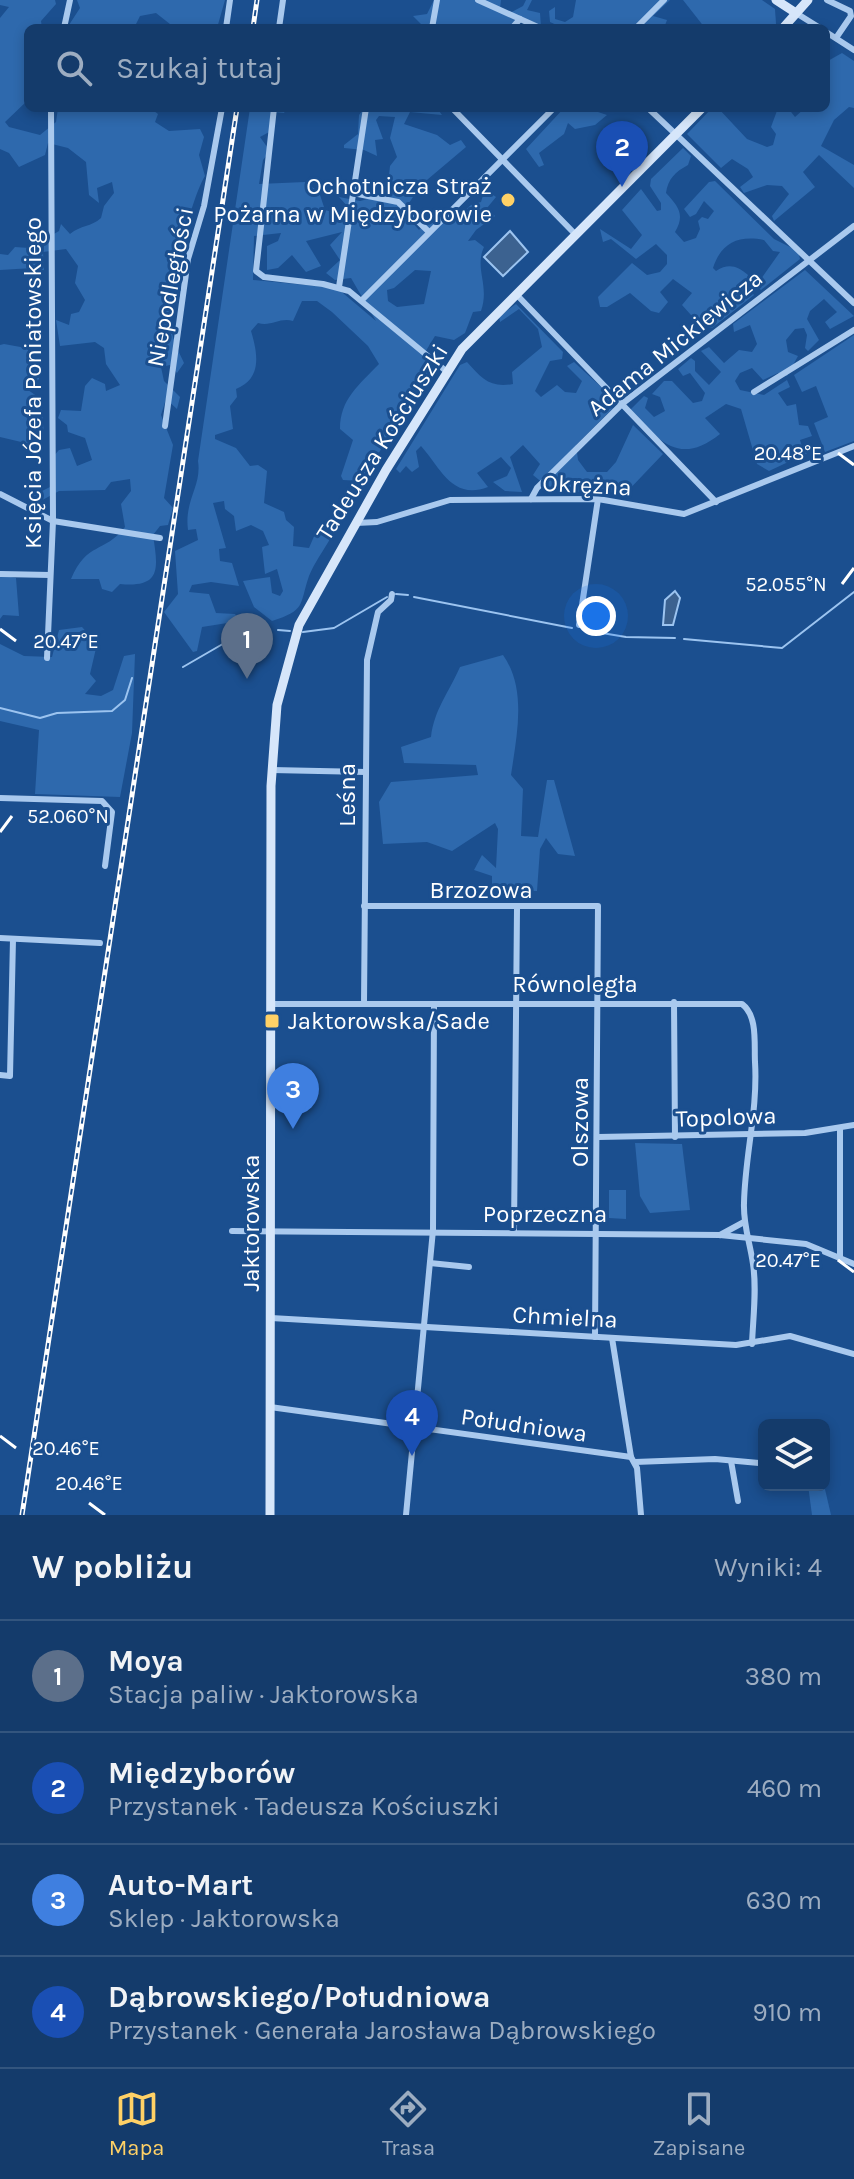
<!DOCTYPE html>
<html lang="pl">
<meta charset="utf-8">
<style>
body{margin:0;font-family:Karla,sans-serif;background:#1d4271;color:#f1f3f6}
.controls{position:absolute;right:24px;bottom:24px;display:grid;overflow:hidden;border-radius:12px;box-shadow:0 4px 12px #0003}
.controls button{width:72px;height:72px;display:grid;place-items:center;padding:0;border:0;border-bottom:2px solid #33557e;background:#143b6b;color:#f1f3f6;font:40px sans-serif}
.you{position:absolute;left:596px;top:616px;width:28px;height:28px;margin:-20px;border:6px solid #fff;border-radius:50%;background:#1a73e8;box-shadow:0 0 0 12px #1a73e833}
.badge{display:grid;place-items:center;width:52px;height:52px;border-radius:50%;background:#ffd166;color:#fff;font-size:26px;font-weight:700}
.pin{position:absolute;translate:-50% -66px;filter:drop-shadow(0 2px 4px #0008)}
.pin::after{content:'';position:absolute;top:42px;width:28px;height:24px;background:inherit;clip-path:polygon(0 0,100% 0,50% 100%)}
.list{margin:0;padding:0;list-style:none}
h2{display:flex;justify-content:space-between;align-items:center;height:104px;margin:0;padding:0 32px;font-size:34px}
h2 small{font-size:26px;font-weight:400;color:#9dadc1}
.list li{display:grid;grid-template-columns:52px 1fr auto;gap:24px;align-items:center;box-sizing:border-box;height:112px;padding:0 32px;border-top:2px solid #33557e}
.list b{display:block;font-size:30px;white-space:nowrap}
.list p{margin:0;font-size:26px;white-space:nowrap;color:#9dadc1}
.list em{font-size:26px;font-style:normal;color:#9dadc1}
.icon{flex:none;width:44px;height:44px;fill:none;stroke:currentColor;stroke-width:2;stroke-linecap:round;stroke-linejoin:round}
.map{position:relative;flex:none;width:854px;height:1515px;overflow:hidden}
.search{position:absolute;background:#143b6b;box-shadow:0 4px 12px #0003;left:24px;right:24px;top:24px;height:88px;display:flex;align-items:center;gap:20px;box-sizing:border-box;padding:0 28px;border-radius:12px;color:#9dadc1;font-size:30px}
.sheet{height:552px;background:#143b6b}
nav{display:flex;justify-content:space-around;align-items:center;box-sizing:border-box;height:112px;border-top:2px solid #33557e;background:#143b6b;font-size:22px;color:#9dadc1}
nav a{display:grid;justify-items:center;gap:4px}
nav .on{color:#ffd166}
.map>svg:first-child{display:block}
.green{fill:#2e69ad;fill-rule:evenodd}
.water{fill:#3c6290;stroke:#9cc4f0;stroke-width:2}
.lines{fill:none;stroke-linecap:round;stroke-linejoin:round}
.stream{stroke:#9cc4f0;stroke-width:2}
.street{stroke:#a9c9ee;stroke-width:6}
.secondary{stroke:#d6e6fa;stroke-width:9}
.rail-casing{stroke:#fff;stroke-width:5}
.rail{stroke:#1b4f8f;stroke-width:2;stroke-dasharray:6;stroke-linecap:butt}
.ticks{fill:none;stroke:#fff;stroke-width:3}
.poi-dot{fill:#ffd166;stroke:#1b4f8f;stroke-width:3}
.labels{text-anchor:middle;stroke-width:6;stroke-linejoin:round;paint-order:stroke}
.poi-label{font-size:24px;fill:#fff;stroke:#1b4f8f;text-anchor:end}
.street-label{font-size:24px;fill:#fff;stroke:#1b4f8f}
.ticks-label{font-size:20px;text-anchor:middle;fill:#fff;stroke:#1b4f8f;stroke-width:6;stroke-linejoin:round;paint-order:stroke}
</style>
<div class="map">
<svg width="854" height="1515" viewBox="0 0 854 1515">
<rect width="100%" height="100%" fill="#1b4f8f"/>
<g class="green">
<path d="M0,0h55l1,4 -15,17 1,7h-14v72l-23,22 4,5 31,8 16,-13 2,-14h92l8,6 -3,8 14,9 31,-2 4,8 -5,18 6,21c-16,26 -37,121 -34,152 2,13 8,24 13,35l-7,10 -7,-8 -9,2 3,14 16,16 -3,12 -11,-10 -5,16 12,30 -9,53 9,10 -5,17 -8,1 -7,9c5,33 9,53 -33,49l-8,8 -10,-3 -3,-10h-28c16,-38 33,-25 54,-52l-4,-23 10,-13 -1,-12 -19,3 -6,8 -46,1 -24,13 -5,-7 22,-11v-28l7,-8 11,-2 7,18 15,-6 -7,-22 -17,-6 -1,-7 -9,-7 3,-8 20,1 4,-25 7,-8 13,6 1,7 14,-6 -14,-21 -2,-16 -9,-6 -35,4 -4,-26 13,5 2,-11 8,-2 6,-12 -10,-17 3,-17 -12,-17 -23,3 1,18 -5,1 -6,-3 -33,2v-16l8,1 7,-8 28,2 4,-11 12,-7 2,-7 9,10c11,-9 21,-7 31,-16l3,-12 10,-13 -2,-11 -15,6 2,15 -10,-8 -3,-33 -18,-14 -20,-5 -3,12 -26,12 -10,-14 -9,-4v-131l9,-11 -9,-2z"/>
<path d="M77,0h148l-8,28h-42l-19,-15 -16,3 -6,12h-67l13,-20z"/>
<path d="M434,0h67l-1,9 8,5 15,-8 3,-6h6l-5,10 13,3 1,14 -22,-6 -8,7h-86l-12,-12 14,-2z"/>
<path d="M576,0h94l-17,16 14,4 -3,8h-101l-13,-6 -1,-11 6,-4v12l10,3 8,-5z"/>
<path d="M683,0h79l13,9 1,15 -6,4h-65z"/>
<path d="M842,53l12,8v47l-5,-1 -15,13 -13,26 33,19v23l-35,-33 -16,17 12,15 -41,34 -2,-5 17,-22 -7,-8 -15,-1 -23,8 -4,-6 13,-10 -5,-8 -16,-10 -11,9 -34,-34 25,-26h6l29,31 20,8 6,-2 3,-11 -5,-7 7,-19h10l7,9 10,-9h21v-46z"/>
<path d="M250,108h37l-3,5 -12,-1 -1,19 -11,6 10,14 -7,9 -4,24 46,-2 14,10 6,18 12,3 11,-6 -9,-10 21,4 27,-7 3,-28 7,-9 -7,-19 5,-21 -16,-1 -3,4 7,19 -8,1 2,16 -13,-6 -20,-2v-3l14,-11 1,-19 5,-7h73l5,7 -32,-3 -6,12 33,11 13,10 11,-5 5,7 -45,38 -18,27 16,18 20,-20 12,12 20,-17 10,-3 4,-13 11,8 -9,11 8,8 -19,14 -8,11 7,-1 9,7c-10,22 6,38 -3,64l-8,1 -8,21 -11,7 -19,-4 -11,18 9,13 -72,114 -18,-1 -2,-4 12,-36 -13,-11c0,-30 19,-44 39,-65l-11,-18 -36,-34 -15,-11h-15l-9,20c-13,-4 -22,6 -35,2l-7,8c7,23 11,48 -15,58l1,8 -7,9 3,23 -18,6v4l21,9 14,18 8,-1 9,6 -3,32 20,9 2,8 8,7 -1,19 16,2 9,-21 13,10c-7,13 -17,26 -22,39 -10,30 -3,34 -37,45l-18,-14 -11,-26 27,-4 2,16 8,3 3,-5 -6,-22 -12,5 -3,-27 7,-2 -6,-14 -12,-6 -15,6 -2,-15 -9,-7 -1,-8 -11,2 13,45 -7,1 1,12 12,2 7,23 -28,-4 -19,3 -3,7 20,2 7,19 19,1 5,7 -38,6 -5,24 -4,1 -29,-40 14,-18 -3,-43 23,-11 -2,-11 -8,1c-4,-30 14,-44 10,-69zM342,232l-12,13 10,15 -14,13 9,7 16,-2 25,43 -39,-33 -84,-8 1,-44 27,-3 -3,8 -11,5v24l11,-2 14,-13 14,17 15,-6 -15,-25zM415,270l16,1 -7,33 -27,3 -9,-6 -1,-11 7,-2z"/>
<path d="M564,108h22l21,7 -12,10 -20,4 -7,-6 -4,11 -25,19 5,12 -5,2 -13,-18z"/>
<path d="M683,148l8,8 -3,9c-13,7 -20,14 -22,28 13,14 19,22 9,39l9,10 12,-4 4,-9 -2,-8 4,-4 6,2 6,-8 -10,-10 -8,13 -6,3 -6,-8 25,-27 6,-1 59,58 24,12 2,8 -39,31 -5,-4 24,-34 -7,-1 -9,-11c-26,-5 -43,3 -51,28l3,3c13,-8 21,-5 32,4l-2,11 8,9 -42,33 -12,-3 -18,-20 10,-12 -19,-14 -13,13 8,10 -9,11 -8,-2 -21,-18 -23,14h-7l-2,-10 34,-34 15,12 13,-3 7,-8v-9l-11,-11 -20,15 -25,-20 -8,3 -3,-13 31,20 11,-14 -20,-25 19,-21 16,22 4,-1v-7l-11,-17 1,-7z"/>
<path d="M805,270l49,46 -24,13 -5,-7 12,-10 -13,-13 -14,12 -3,8 12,21 -11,11 -3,-3 2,-13 -3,-7 -9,1 -9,11 2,12 10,4 -11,20 -9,-3 -15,7 -11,-12 -12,5 -5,8 5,9 24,5 23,-15 3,7 -12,6 9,13 9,-2 3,21 9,1 4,10 -12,4 3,10 10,-5 3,4 -47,22 -12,-7 -16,-55 -15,-5 -21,14 15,16c-40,32 -61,8 -90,-24l14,-14 4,2 -3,10 9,9 11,-6 -5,-14 -8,-3 12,-13h8l21,22 9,-2 3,-8 -15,-20 -7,3 -5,-7 13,-11 4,3v10l14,14 12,-13 -20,-21 8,-4 15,16 15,-13 13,2 5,-8 -7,-19 -16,7 -1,-8z"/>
<path d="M516,304l47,48 -1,7 -12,2 -15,30 6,6 16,-12 8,7 11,1 6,-12 -15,-15 7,-4 38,35 1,11 -37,37 2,15 9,12h20l9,-10 17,-37 30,29 -41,43 -31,-13 -12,8 -7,-5 -22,2 -17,-14 7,-11 -17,-19 -13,12 12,35 -17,-1 -12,-9 14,-6 4,-8 -10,-11 -24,16 11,14c-36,14 -48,-20 -67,-41l-5,5 3,16 -7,5 -6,-6 -6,7 -4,-4 64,-104 7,-3c15,17 23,26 46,22l-1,-12 30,-25 -4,-18 -19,-20 -19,13 -1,-6z"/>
<path d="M854,335v106l-29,11 -11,-29 14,-6 -12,-31 -14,6 -8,-17z"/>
<path d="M4,344l22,4 14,14 -1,17 -11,11 13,9 3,36 -10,10 -34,-8v-92z"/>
<path d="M0,575l16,3 3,38 -16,-1 -3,4z"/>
<path d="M82,627l15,17 -7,30 6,7 -11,13 16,2 12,-6 11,-34 11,-2 -3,79 -12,64 -85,-3 4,-64 -39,-9v-77l24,12 28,1 7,-27z"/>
<path d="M503,655c24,34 14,79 8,120l12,14 -2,47 17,1 9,-57h7l21,76 -17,-2 -12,-16 -6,11 -3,42 -45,-1v-14l-18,-6 8,-15 14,13 2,-39 -3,-6 -43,28 -25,-9 -44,2 -4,-42 12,-20 87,-7 -2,-10 -72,-2 -3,-16 30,-10c3,-27 18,-45 29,-70z"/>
<path d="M635,1143l47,1 8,66 -40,3 -10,-17z"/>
<path d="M609,1190h17v29l-17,-1z"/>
<path d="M808,1485h16l7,30h-19z"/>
</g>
<g class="water">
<path d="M510,231l18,21 -25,24 -19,-19z"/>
<path d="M675,591l5,7 -7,27h-10l2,-25z"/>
</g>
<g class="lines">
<g class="stream">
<path d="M396,594l12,1"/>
<path d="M414,597l158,31"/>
<path d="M278,630l12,1"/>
<path d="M584,630l42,7 49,1"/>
<path d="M303,632l31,-4 53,-31"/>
<path d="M684,639l98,9 72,-56"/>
<path d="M183,667l57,-33 29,-4"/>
<path d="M0,708l40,10 17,-5 55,-2 13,-11 7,-22"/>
</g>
<g class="street">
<path d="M478,0l62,28"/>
<path d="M827,0l23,11 1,5 -15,22"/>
<path d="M796,13l24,15"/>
<path d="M64,28l6,-28"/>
<path d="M226,28l4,-28"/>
<path d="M279,28l4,-28"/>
<path d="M432,28l5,-28"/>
<path d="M512,28l8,-9"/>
<path d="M636,28l28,-28"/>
<path d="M826,32l28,18"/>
<path d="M274,108l-18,163 8,6 59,7 26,7 97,80"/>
<path d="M452,108l123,126"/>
<path d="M648,108l206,195"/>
<path d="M353,193l45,9 31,30"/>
<path d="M339,287l27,-179"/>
<path d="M516,294l200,208"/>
<path d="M363,299l191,-191"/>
<path d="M754,392l100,-62"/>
<path d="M165,426l23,-167 16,-53 18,-98"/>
<path d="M0,494l53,27 107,17"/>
<path d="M531,499l6,-11 86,-85 231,-177"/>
<path d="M356,523l21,-1 73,-22 148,-1 86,15 170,-68"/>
<path d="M1,574l49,1"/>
<path d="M579,625l19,-126"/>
<path d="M47,658l6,-137 -2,-413"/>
<path d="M272,770l94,2"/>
<path d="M0,798l102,3 10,11 -7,54"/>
<path d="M364,906h234l-3,431"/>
<path d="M0,938l100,5"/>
<path d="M674,1002l1,135"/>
<path d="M272,1004h470c16,12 12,40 13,58 3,48 -10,93 -11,141 -1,22 6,39 9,61 4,25 0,54 -1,80"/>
<path d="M364,1004l3,-344 11,-48 13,-12 1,-6"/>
<path d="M0,1075l10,1 3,-137"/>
<path d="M840,1130v129"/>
<path d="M598,1137l207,-4 49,-8"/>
<path d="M232,1231l488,4 86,9 48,20"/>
<path d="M514,1232l3,-323"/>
<path d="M720,1235l24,-13"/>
<path d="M430,1263l39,4"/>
<path d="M271,1318l465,27 54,-9 64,18"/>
<path d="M612,1338l19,119 6,11 4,47"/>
<path d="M270,1407l361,50"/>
<path d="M731,1461l7,40"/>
<path d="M635,1462l80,-3 44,4"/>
<path d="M406,1515l27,-285 1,-226"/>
</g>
<g class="secondary">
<path d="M776,0l20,13"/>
<path d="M783,28l25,-28"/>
<path d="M270,1515l1,-729 6,-81 22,-80 87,-155 76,-121 240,-241"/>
</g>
<g class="rail-casing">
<g id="rail">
<path d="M253,28l4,-28"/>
<path d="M22,1515l215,-1407"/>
</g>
</g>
<use href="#rail" class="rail"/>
</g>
<path class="ticks" d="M838,453l16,12M842,584l12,-16M0,629l16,12M0,832l12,-16M838,1260l16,12M0,1436l16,12M89,1503l16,12"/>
<g class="poi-dot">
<circle cx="508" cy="200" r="8"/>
<rect x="264" y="1013" width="16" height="16" rx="4"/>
</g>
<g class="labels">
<g class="poi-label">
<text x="492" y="194">Ochotnicza Straż<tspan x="492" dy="28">Pożarna w Międzyborowie</tspan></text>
<text x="288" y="1029" text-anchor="start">Jaktorowska/Sade</text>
</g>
<g class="street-label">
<text transform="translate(170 287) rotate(-79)" y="8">Niepodległości</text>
<text transform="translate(675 343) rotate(-39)" y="8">Adama Mickiewicza</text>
<text transform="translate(33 383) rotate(-90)" y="8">Księcia Józefa Poniatowskiego</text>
<text transform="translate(382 442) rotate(-58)" y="8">Tadeusza Kościuszki</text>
<text transform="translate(587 485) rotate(3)" y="8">Okrężna</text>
<text transform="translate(347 795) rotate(-90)" y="8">Leśna</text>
<text x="481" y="898">Brzozowa</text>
<text x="575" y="992">Równoległa</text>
<text transform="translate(726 1117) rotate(-2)" y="8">Topolowa</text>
<text transform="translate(580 1122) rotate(-90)" y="8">Olszowa</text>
<text x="545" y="1222">Poprzeczna</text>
<text transform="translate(251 1223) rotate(-90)" y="8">Jaktorowska</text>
<text transform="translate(565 1317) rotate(3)" y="8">Chmielna</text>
<text transform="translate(524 1425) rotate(8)" y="8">Południowa</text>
</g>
</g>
<g class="ticks-label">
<text x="788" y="460">20.48°E</text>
<text x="786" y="591">52.055°N</text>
<text x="66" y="648">20.47°E</text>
<text x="68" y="823">52.060°N</text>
<text x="788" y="1267">20.47°E</text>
<text x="66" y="1455">20.46°E</text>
<text x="89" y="1490">20.46°E</text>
</g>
</svg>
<div class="controls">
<button><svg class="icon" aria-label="layers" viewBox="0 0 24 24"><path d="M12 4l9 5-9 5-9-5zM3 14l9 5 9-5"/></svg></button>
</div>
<div class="you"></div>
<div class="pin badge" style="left:247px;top:679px;background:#5c6f8a">1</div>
<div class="pin badge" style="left:622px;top:187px;background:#1a4fb4">2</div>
<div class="pin badge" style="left:293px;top:1129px;background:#3f7fe0">3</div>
<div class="pin badge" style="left:412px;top:1456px;background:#1a4fb4">4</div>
<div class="search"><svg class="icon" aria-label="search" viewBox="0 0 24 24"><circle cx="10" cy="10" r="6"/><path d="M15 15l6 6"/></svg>Szukaj tutaj</div>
</div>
<section class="sheet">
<h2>W pobliżu<small>Wyniki: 4</small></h2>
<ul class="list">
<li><span class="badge" style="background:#5c6f8a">1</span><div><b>Moya</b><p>Stacja paliw · Jaktorowska</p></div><em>380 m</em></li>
<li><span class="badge" style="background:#1a4fb4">2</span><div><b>Międzyborów</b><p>Przystanek · Tadeusza Kościuszki</p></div><em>460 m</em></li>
<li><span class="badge" style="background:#3f7fe0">3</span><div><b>Auto-Mart</b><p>Sklep · Jaktorowska</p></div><em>630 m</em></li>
<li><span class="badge" style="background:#1a4fb4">4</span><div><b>Dąbrowskiego/Południowa</b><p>Przystanek · Generała Jarosława Dąbrowskiego</p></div><em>910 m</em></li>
</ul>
</section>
<nav>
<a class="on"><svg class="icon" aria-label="map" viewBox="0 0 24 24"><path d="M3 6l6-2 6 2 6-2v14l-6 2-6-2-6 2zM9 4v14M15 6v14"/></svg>Mapa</a>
<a><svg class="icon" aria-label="directions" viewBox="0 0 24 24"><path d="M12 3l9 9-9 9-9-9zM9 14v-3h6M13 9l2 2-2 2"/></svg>Trasa</a>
<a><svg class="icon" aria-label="saved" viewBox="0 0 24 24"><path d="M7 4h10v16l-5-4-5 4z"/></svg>Zapisane</a>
</nav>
